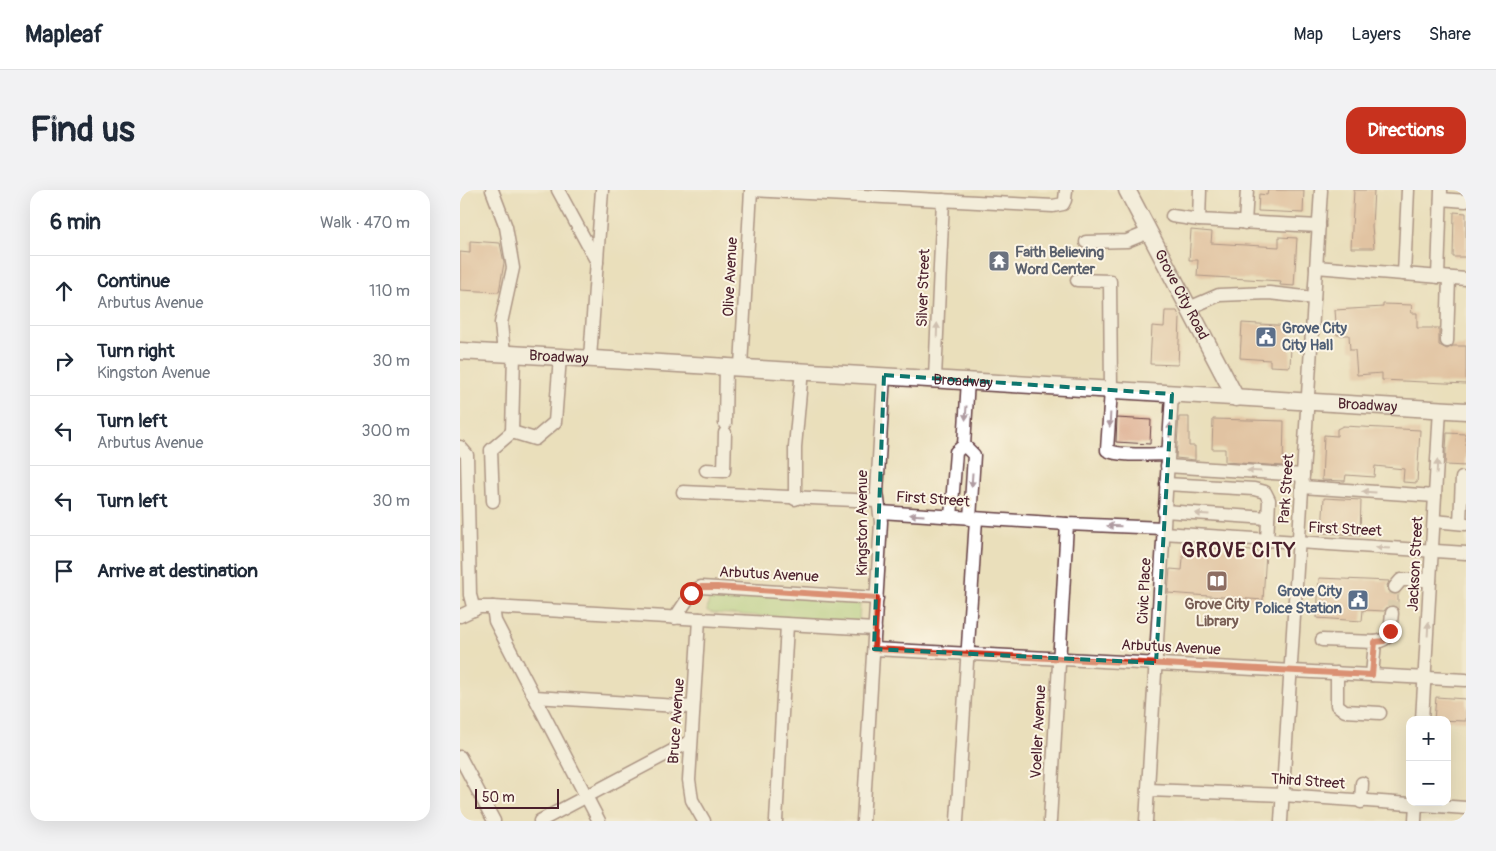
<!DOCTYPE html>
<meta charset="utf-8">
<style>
body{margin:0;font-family:Pangolin,sans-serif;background:#f2f2f3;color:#1f2937}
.controls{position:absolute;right:15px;bottom:15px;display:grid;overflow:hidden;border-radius:10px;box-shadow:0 5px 20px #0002}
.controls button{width:45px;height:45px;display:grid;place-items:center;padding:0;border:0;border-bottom:1px solid #e0e1e3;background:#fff;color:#1f2937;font:25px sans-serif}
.scale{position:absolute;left:15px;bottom:12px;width:84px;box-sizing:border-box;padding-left:5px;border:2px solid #4a1f2b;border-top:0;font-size:14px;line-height:18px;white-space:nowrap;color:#4a1f2b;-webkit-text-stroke:4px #fcf5e5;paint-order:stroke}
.stop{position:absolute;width:15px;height:15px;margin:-11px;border:4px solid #c8321e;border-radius:50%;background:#fff}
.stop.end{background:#c8321e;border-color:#fff;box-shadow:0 1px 5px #0008}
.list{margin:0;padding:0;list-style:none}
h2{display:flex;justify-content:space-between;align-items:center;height:65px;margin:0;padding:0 20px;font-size:21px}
h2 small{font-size:16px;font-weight:400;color:#747a83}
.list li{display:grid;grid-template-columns:32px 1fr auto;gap:15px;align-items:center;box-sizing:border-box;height:70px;padding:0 20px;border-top:1px solid #e0e1e3}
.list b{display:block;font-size:19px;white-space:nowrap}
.list p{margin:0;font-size:16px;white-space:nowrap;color:#747a83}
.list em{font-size:16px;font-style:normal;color:#747a83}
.icon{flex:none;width:28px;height:28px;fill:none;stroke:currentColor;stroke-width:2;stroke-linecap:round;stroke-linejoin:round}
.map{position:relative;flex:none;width:1006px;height:631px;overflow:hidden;border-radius:15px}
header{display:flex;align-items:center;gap:30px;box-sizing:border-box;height:70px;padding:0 25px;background:#fff;border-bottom:1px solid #e0e1e3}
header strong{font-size:24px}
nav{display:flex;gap:28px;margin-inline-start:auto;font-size:18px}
.intro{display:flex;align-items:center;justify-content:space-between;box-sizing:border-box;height:120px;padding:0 30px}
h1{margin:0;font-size:35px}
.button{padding:12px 22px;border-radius:15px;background:#c8321e;color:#fff;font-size:18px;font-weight:700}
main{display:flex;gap:30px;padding:0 30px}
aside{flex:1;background:#fff;border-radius:15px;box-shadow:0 5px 20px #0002}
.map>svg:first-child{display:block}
.green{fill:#a5d07c;stroke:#787854}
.building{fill:#d8a383}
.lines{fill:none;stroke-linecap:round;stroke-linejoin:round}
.minor-tunnel{stroke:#cab99e;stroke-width:12;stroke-dasharray:12 6;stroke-linecap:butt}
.minor-casing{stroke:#623c41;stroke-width:15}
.major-casing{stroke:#623c41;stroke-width:19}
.minor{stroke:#fff;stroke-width:12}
.major{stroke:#fff;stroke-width:16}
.oneway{fill:#ae9aa0}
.route{stroke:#c8321e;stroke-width:6}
.marked{fill:none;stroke:#0f766e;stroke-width:4;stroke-dasharray:10 6;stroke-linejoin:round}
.labels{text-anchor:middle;stroke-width:4;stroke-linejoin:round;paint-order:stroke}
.worship-label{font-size:15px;font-weight:bold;fill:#5b616d;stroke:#fcf5e5;text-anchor:start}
.street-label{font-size:15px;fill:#4a1f2b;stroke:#fcf5e5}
.service-label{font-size:15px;font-weight:bold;fill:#4e5e75;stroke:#fcf5e5;text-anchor:start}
.education-label{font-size:15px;font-weight:bold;fill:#785e54;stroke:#fcf5e5}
.district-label{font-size:20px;font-weight:bold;letter-spacing:1px;fill:#4a1f2b;stroke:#fcf5e5}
</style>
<header>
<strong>Mapleaf</strong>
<nav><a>Map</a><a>Layers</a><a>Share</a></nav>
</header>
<div class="intro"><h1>Find us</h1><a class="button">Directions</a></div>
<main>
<aside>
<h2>6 min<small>Walk · 470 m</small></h2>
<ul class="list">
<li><svg class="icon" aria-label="ahead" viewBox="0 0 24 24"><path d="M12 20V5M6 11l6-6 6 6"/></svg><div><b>Continue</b><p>Arbutus Avenue</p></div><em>110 m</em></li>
<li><svg class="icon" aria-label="right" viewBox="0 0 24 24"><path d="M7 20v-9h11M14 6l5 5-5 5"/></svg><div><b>Turn right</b><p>Kingston Avenue</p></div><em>30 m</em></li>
<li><svg class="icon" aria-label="left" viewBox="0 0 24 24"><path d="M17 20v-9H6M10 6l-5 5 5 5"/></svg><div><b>Turn left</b><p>Arbutus Avenue</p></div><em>300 m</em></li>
<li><svg class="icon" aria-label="left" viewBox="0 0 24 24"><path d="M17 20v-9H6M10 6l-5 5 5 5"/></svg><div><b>Turn left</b></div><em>30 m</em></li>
<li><svg class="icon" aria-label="arrive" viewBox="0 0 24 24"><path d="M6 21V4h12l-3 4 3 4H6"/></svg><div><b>Arrive at destination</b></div></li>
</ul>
</aside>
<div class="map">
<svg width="1006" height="631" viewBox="0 0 1006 631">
<rect width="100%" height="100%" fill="#fcf5e5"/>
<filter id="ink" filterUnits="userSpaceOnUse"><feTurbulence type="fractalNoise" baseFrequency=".02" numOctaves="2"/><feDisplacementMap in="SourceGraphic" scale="10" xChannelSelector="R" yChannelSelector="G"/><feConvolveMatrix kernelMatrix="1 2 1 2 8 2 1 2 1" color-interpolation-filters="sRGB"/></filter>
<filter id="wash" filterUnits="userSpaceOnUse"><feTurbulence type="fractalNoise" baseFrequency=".0096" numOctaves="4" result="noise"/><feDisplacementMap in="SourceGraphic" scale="20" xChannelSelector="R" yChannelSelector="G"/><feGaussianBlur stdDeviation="1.12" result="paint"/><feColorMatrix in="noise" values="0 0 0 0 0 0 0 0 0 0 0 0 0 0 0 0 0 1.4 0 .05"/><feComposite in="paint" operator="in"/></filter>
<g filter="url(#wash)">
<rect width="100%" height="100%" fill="#eadfbb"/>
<path class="green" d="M259,402l141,10 -1,20 -146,-9 -6,-2 2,-13z"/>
<g id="blocks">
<g class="building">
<path d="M808,0h36l-1,23 -45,-2 1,-17 8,1z"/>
<path d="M894,0h20l-2,36 2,22h-23z"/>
<path d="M994,22l12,1v44h-13z"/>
<path d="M731,40l21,2 -1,11 68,4v-10l18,1 -3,48 -14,-1 1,-4 -84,-5 1,-16h-9z"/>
<path d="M10,51l30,2 4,20 -5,29 -39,-2v-38l10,1z"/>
<path d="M923,114l29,1 -1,8h6v15h22v17l8,4 6,-3h13v38l-84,-4v-7l-25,2 -2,-25h-5l-1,-15h-12l-2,-25 48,-3z"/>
<path d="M705,121h12l3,7 -2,47 -28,-1 2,-38 12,1z"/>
<path d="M782,133l50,3 -2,41 -20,-1v-6l-30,-2z"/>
<path d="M719,227h10v29h6v14l-19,-2z"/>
<path d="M657,228l34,2 -1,24 -34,-2z"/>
<path d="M753,229l71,2 -1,45 -58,-4v-13h-13z"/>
<path d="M883,236l77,4 -3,53 -14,-1 1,-13 -29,-3 -1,11 -28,-2 -1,6 -23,-1 2,-45 13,1v-7z"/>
<path d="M987,243l19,1v32l-21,-1z"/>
<path d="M864,308l37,2 -1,35 -38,-2z"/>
<path d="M724,356l82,6 -3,48 -95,-7 2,-24 12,1z"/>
<path d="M859,388l70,3 -2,5 2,7 9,1v14l-6,-3 -4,1 -4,5 -21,-1 -1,11 -45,-3z"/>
<path d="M976,507l30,2v22l-32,-1z"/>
</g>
</g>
</g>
<g filter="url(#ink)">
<use href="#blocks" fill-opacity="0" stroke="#623c41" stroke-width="1"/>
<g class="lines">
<path class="minor-tunnel" d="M932,423l3,-26"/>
<g class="minor-casing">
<g id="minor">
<path d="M32,0l14,37 7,41 -12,55 3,31"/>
<path d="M98,0l39,72"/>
<path d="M293,0l300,16 10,-2 2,-4 1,-10"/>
<path d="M740,0l-1,30 120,6"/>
<path d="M981,9l25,2"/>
<path d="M712,26l27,4"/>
<path d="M785,33l2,-33"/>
<path d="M626,52l41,-1 22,-9"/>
<path d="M856,77l150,12"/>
<path d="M944,84l4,-84"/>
<path d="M978,87l3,-87"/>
<path d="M617,90l33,1 1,109 -4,60c12,7 46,4 61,4"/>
<path d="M729,118l30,-13 50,-2 45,5"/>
<path d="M987,151l2,-63"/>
<path d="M130,168l12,-168"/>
<path d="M281,176l10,-176"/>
<path d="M475,188l8,-178"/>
<path d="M265,234l1,-59"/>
<path d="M52,242l23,7 20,-17 5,-65"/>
<path d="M504,255l10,10 -4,64"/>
<path d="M0,257l7,8 3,140 4,15"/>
<path d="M707,276l136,9"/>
<path d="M246,280l18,1 1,-38"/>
<path d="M706,294l88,5 11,3 4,8 -2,41"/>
<path d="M842,297l133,9"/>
<path d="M223,302l194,9"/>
<path d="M335,309v-52l7,-77"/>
<path d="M33,311l-2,-51 21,-18 2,-78"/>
<path d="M704,321l104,7"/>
<path d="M420,322l187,12 96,4"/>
<path d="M491,327l5,-65 8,-7 4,-65"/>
<path d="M974,331l32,3"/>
<path d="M1000,333l2,-45"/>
<path d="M703,343l303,20"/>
<path d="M935,397l6,-7h29"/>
<path d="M33,417l2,14 104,200"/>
<path d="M0,426l19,-9h13l383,22"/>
<path d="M215,428l18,-27 8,-4 176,11"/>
<path d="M239,429l-10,161 3,20 12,21"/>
<path d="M862,450l53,2 -3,33"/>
<path d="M915,452c18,-2 15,-14 17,-29"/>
<path d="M414,459l592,31"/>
<path d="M877,483v32l8,6 35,2"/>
<path d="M75,507l158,10"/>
<path d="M962,530l18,-311"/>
<path d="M0,567l34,64"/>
<path d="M688,600l135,5 183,13"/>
<path d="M901,612l1,-19"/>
<path d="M80,631l151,-80"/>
<path d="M316,631l11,-196"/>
<path d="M403,631l18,-299 -4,-30 7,-117"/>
<path d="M497,631l19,-302"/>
<path d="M590,631l17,-297"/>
<path d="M686,631l26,-427"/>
<path d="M821,631l40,-631"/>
<path d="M955,631l1,-19"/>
</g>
</g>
<g class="major-casing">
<g id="major">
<path id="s1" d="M667,0l109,208"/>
<path id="s2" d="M0,161l1006,60"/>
</g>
</g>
<use href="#minor" class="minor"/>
<use href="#major" class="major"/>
</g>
<defs><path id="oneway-solid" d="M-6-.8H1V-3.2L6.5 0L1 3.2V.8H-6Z" transform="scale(1.25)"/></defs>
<g class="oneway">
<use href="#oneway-solid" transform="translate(477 140) rotate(-88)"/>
<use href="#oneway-solid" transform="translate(506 223) rotate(94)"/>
<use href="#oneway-solid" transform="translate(650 230) rotate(93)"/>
<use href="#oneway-solid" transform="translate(710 240) rotate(-86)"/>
<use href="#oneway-solid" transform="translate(977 277) rotate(-87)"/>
<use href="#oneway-solid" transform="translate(794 281) rotate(-176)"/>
<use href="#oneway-solid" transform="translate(512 290) rotate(94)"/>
<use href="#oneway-solid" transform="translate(909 302) rotate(-176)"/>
<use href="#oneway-solid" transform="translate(742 324) rotate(-176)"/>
<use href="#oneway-solid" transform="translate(457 325) rotate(-176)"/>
<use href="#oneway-solid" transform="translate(654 336) rotate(-178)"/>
<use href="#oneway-solid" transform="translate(923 358) rotate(-177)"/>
<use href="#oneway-solid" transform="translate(968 439) rotate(-87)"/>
</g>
</g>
<g class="lines" filter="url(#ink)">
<path class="route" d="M231,403l10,-6h16l160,11 -3,51 498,26 3,-33 9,-1 6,-10"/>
</g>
<path d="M0 0H1006V631H0ZM424,185l288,19 -16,269 -282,-14z" fill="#eadfbb" fill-opacity=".55" fill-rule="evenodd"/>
<path class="marked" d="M424,185l288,19 -16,269 -282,-14z"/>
<defs>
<g id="temple-square" transform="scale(1.125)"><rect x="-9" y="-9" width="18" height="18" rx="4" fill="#6b7280" stroke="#fcf5e5"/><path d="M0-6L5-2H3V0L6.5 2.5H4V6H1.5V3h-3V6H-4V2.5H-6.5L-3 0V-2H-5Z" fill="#fff"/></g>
<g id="civic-square" transform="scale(1.125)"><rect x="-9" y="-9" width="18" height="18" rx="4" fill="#5c6f8a" stroke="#fcf5e5"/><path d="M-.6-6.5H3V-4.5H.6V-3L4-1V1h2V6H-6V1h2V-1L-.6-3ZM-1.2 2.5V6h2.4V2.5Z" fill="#fff"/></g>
<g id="library-square" transform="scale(1.125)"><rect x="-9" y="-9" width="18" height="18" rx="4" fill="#8d6e63" stroke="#fcf5e5"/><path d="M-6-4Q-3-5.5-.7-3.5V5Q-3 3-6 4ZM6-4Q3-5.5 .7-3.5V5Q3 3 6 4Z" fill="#fff"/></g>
</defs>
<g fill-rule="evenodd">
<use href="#temple-square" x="539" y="71"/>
<use href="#civic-square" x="806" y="147"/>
<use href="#library-square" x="757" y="391"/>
<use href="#civic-square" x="898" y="410"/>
</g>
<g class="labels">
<g class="worship-label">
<text x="555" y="67">Faith Believing<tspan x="555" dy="17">Word Center</tspan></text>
</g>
<g class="street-label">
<text transform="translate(270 87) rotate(-87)" y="5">Olive Avenue</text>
<text transform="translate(463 98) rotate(-88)" y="5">Silver Street</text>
<text dy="5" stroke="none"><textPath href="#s1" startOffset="118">Grove City Road</textPath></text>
<text dy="5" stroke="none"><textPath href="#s2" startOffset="99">Broadway</textPath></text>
<text dy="5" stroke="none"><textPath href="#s2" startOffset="504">Broadway</textPath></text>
<text dy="5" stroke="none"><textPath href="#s2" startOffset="909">Broadway</textPath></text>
<text transform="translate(826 299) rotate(-86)" y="5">Park Street</text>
<text transform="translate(473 309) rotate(4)" y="5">First Street</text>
<text transform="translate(402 333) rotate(-90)" y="5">Kingston Avenue</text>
<text transform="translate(885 339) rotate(3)" y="5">First Street</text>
<text transform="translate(955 374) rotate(-87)" y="5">Jackson Street</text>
<text transform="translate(309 384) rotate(3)" y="5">Arbutus Avenue</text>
<text transform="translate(684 401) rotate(-87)" y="5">Civic Place</text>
<text transform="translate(711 457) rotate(3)" y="5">Arbutus Avenue</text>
<text transform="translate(216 531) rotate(-86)" y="5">Bruce Avenue</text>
<text transform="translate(578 542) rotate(-87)" y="5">Voeller Avenue</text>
<text transform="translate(848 591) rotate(4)" y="5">Third Street</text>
</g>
<g class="service-label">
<text x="822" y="143">Grove City<tspan x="822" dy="17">City Hall</tspan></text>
<text x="882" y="406" text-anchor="end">Grove City<tspan x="882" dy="17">Police Station</tspan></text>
</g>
<g class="education-label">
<text x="757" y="419">Grove City<tspan x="757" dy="17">Library</tspan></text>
</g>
<g class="district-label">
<text x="779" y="367">GROVE CITY</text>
</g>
</g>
</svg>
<div class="controls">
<button>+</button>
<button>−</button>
</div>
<div class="scale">50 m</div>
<div class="stop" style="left:231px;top:403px"></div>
<div class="stop end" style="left:930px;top:441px"></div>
</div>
</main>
